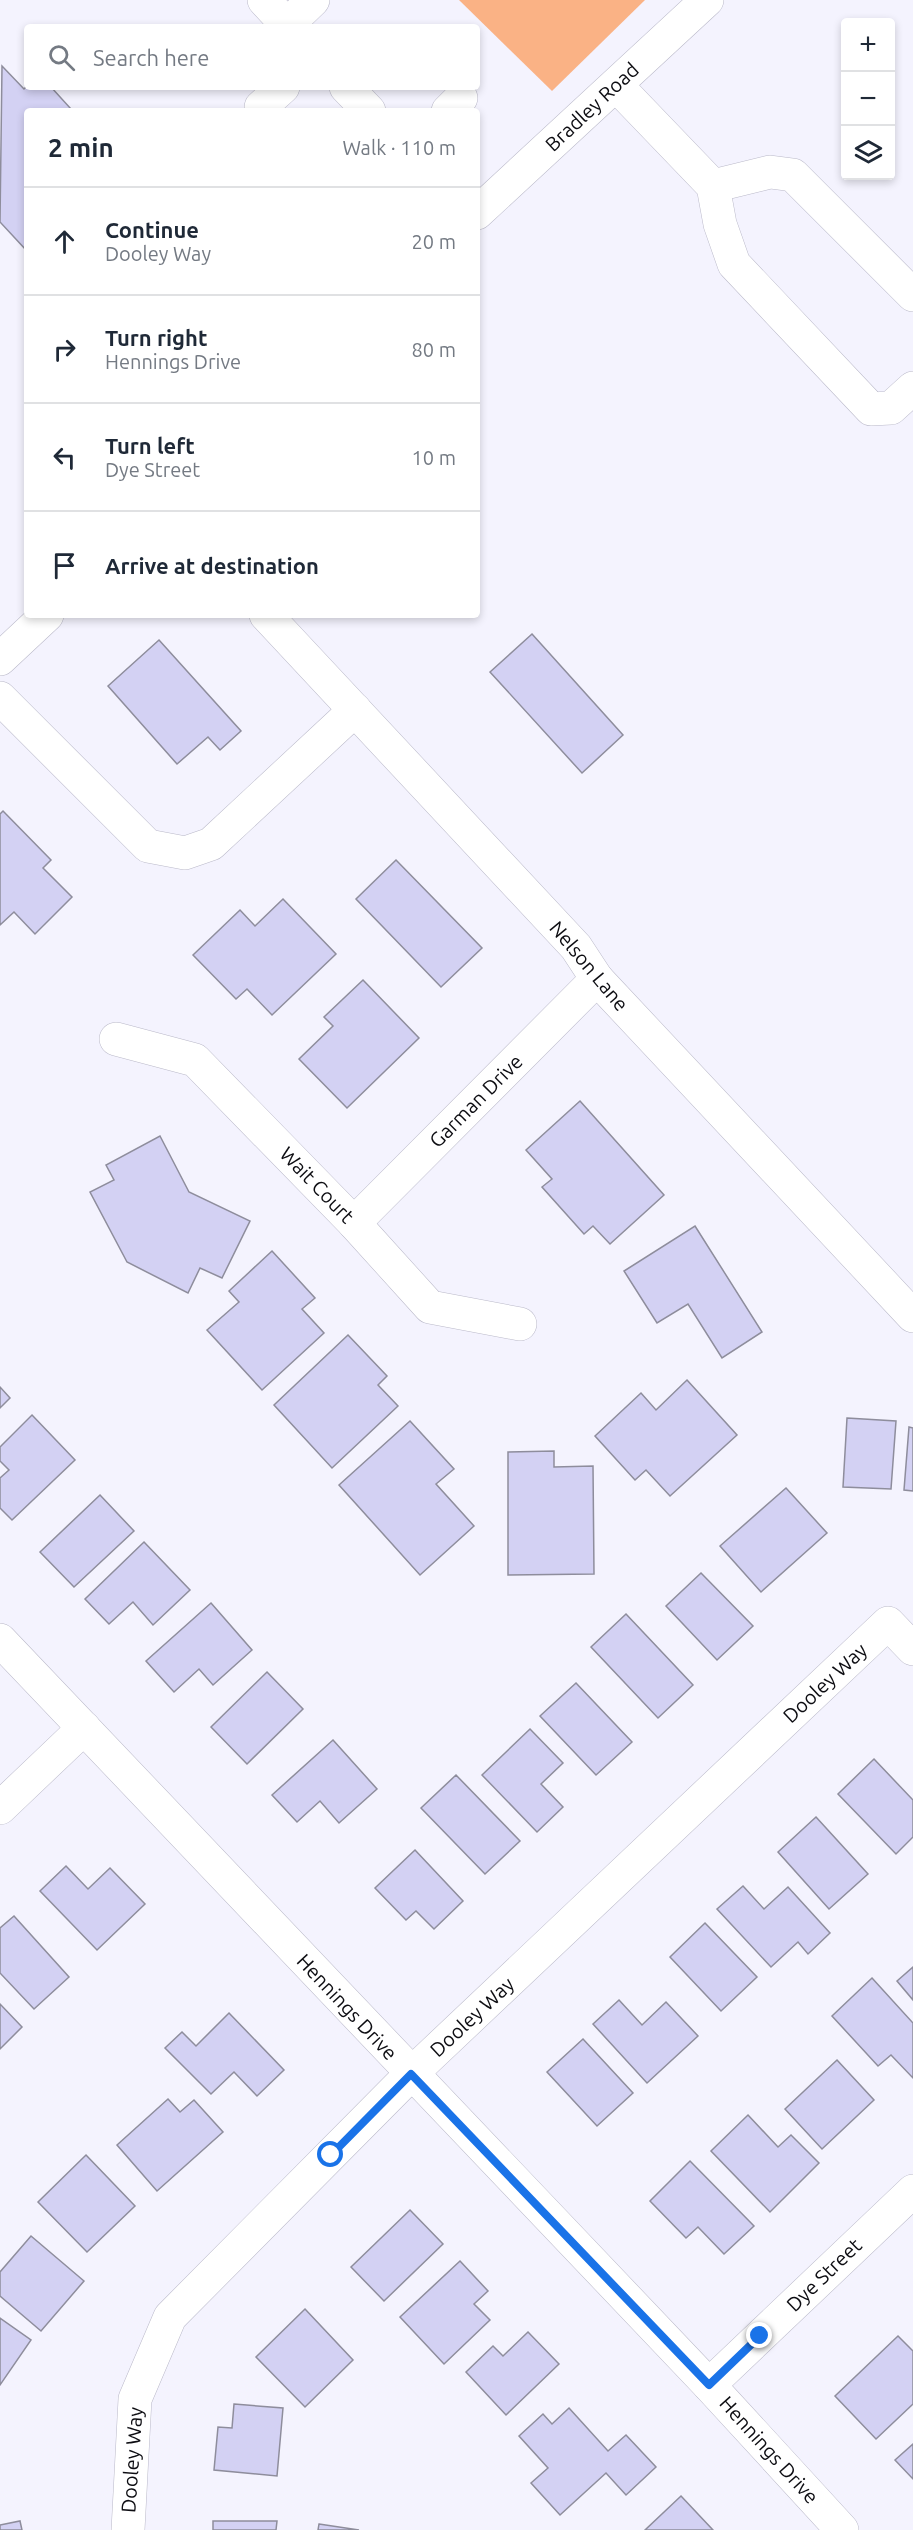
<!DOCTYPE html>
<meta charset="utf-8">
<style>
body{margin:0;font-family:Ubuntu,sans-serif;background:#f6f6f7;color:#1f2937}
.controls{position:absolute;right:18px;top:18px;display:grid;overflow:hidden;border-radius:6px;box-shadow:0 3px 9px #0003}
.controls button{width:54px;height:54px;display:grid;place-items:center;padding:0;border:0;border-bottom:2px solid #e0e1e3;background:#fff;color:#1f2937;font:30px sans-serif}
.stop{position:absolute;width:18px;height:18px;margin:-14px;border:4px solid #1a73e8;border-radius:50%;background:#fff}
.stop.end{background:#1a73e8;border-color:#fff;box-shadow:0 2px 6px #0008}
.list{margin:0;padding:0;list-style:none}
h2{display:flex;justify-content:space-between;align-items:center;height:78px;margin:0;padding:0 24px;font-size:26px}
h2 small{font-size:20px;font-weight:400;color:#747a83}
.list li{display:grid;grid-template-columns:39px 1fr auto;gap:18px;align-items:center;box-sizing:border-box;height:108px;padding:0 24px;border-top:2px solid #e0e1e3}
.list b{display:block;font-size:22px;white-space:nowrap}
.list p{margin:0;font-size:20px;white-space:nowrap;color:#747a83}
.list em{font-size:20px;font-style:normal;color:#747a83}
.icon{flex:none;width:33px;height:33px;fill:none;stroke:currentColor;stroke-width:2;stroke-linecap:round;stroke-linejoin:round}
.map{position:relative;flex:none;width:913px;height:2530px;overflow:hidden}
.search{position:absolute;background:#fff;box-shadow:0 3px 9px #0003;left:24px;top:24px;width:456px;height:66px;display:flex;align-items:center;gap:15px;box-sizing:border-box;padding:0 21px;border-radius:6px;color:#747a83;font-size:22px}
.panel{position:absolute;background:#fff;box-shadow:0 3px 9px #0003;left:24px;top:108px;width:456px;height:510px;border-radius:6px}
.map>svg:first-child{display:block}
.green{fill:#fab285}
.building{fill:#d3d1f3;stroke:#8e8d9c;stroke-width:1.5}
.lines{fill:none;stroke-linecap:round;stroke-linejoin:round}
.minor-casing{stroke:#bab9c9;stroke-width:34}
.major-casing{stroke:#bab9c9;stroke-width:34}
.minor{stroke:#fff;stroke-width:33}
.major{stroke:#fff;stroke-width:33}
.route{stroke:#1a73e8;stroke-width:8}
.labels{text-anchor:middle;stroke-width:4.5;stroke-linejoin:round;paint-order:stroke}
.street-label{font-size:20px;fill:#0d0d12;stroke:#fff}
</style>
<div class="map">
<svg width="913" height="2530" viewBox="0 0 913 2530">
<rect width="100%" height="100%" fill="#f4f3fe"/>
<path class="green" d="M459,0h186l-93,91z"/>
<g class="building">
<path d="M2,66l22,23 3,-3 24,1 20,22 -44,2v140l-27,-29z"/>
<path d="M532,634l91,101 -41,38 -92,-101z"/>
<path d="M159,640l82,91 -21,19 -12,-13 -31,27 -69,-78z"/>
<path d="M3,811l48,49 -8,8 29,29 -37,37 -21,-22 -14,13v-111z"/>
<path d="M396,860l86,88 -41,39 -85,-88z"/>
<path d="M283,899l53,55 -64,61 -25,-26 -11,10 -43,-44 47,-45 15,16z"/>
<path d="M363,980l56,58 -72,70 -48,-49 34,-33 -9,-9z"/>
<path d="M580,1101l84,94 -54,49 -17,-18 -9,8 -42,-47 10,-8 -26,-29z"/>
<path d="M160,1136l29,56 61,29 -28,57 -22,-10 -12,25 -61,-31 -37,-70 24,-12 -8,-15z"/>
<path d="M695,1226l67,106 -40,26 -34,-54 -31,19 -33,-52z"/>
<path d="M272,1251l43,47 -13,11 22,24 -62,57 -55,-60 32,-28 -10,-11z"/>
<path d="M348,1335l39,41 -9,9 20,21 -66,62 -58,-63z"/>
<path d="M687,1380l50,55 -67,61 -24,-26 -11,10 -40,-44 46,-43 15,17z"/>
<path d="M0,1387l10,11 -10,10z"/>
<path d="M32,1415l43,45 -63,60 -12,-12v-30l9,-8 -9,-9v-14z"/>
<path d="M847,1418l49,3 -5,68 -48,-2z"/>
<path d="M410,1421l44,48 -18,15 38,42 -54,49 -81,-90z"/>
<path d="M909,1427l4,1v63l-9,-1z"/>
<path d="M554,1451v16l39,-1 1,108 -86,1v-123z"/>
<path d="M786,1488l41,45 -66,59 -41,-46z"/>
<path d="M100,1495l34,36 -60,56 -34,-35z"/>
<path d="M144,1542l46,48 -37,35 -20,-23 -24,22 -24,-25z"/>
<path d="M701,1573l52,53 -36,34 -51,-54z"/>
<path d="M211,1603l41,47 -39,35 -14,-16 -25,23 -28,-31z"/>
<path d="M626,1614l67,71 -35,33 -67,-71z"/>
<path d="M267,1672l36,37 -56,55 -36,-37z"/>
<path d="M576,1683l56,59 -36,33 -56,-59z"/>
<path d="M530,1729l33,34 -22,21 22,23 -26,25 -55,-57z"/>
<path d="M333,1740l44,49 -38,34 -19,-22 -23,21 -25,-27z"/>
<path d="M874,1759l39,41v37l-17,17 -58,-60z"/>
<path d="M456,1775l64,66 -35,33 -64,-66z"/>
<path d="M816,1817l52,57 -39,35 -51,-57z"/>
<path d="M415,1850l48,51 -29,28 -18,-18 -10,9 -31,-32z"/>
<path d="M66,1866l22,23 22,-21 35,36 -48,46 -57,-59z"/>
<path d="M743,1886l21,23 24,-22 42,46 -22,21 -10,-12 -27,25 -54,-58z"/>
<path d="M14,1916l55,61 -35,32 -34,-36v-45z"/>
<path d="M705,1923l52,54 -36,34 -51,-54z"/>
<path d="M913,1967v33l-16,-19z"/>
<path d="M872,1978l41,45v55l-22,-23 -13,11 -46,-50z"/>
<path d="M619,2000l23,25 24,-23 32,34 -51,47 -54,-59z"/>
<path d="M0,2004l22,23 -22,22z"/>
<path d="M229,2013l55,57 -27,26 -23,-24 -23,22 -46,-46 17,-16 14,14z"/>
<path d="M583,2039l50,54 -36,33 -50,-54z"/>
<path d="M837,2060l37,40 -52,49 -37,-40z"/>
<path d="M168,2099l12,13 14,-12 29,32 -66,59 -40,-46z"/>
<path d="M748,2115l30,32 13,-12 28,28 -49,49 -59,-61z"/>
<path d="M86,2155l49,51 -48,46 -49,-50z"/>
<path d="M690,2161l64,65 -30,28 -26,-27 -12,11 -36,-37z"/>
<path d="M410,2210l33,34 -59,57 -33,-34z"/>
<path d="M31,2236l53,45 -43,50 -41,-35v-24z"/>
<path d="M460,2261l28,30 -14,13 16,16 -46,44 -44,-47z"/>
<path d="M305,2309l48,51 -48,47 -49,-50z"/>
<path d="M0,2318l31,22 -31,45z"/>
<path d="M528,2332l31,32 -53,51 -40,-43 27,-26 10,10z"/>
<path d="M898,2336l15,15v53l-37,35 -41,-43z"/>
<path d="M234,2404l49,4 -6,68 -63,-6 4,-43 14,1z"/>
<path d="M569,2408l39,43 18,-16 30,32 -30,28 -20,-22 -46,42 -29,-32 17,-15 -29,-32 24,-22 9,10z"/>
<path d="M913,2444v35l-18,-19z"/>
<path d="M681,2496l32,34h-68z"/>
<path d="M20,2521l2,9h-22v-5z"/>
<path d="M213,2521h64l-1,9h-63z"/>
<path d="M319,2524l40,6h-41z"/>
</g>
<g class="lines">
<g class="minor-casing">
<g id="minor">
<path d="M264,0l23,25"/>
<path d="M289,27l-2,-2 26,-25"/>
<path d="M616,85l97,101 7,38 14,40 137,145 20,-1 22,-20"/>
<path d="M346,87l23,24"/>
<path d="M265,111l-4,-4 22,-20"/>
<path d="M448,111l13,-13"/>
<path d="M713,186l57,-14 23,3 120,120"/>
<path d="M266,615l310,332 21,32 316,337"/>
<path d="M0,698l148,148 37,7 26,-9 144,-134"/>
<path d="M116,1039l79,21 159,163 76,84 90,17"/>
<path d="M354,1223l243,-244"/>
<path d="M0,1640l709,745 133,145"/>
<path d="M0,1808l84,-80"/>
<path d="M709,2385l204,-194"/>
<path d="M128,2530l7,-131 35,-82 241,-243 477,-451 25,26"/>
</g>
</g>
<g class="major-casing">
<g id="major">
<path d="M477,213l230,-213"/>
<path d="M0,659l47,-44"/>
</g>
</g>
<use href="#minor" class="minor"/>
<use href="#major" class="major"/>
</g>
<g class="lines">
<path class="route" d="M331,2155l80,-81 298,311 51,-49"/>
</g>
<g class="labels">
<g class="street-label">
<text transform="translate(592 107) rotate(-43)" y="7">Bradley Road</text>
<text transform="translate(589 966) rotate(50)" y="7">Nelson Lane</text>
<text transform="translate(476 1101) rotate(-45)" y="7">Garman Drive</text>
<text transform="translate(317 1185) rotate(46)" y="7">Wait Court</text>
<text transform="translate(825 1683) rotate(-43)" y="7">Dooley Way</text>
<text transform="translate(347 2007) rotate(47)" y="7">Hennings Drive</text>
<text transform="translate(472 2017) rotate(-43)" y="7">Dooley Way</text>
<text transform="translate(824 2275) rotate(-44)" y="7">Dye Street</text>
<text transform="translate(769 2450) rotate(48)" y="7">Hennings Drive</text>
<text transform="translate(132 2460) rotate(-86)" y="7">Dooley Way</text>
</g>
</g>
</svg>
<div class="controls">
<button>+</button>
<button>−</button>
<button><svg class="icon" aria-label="layers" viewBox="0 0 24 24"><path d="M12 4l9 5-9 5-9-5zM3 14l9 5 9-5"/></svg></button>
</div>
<div class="stop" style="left:331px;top:2155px"></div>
<div class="stop end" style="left:760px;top:2336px"></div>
<div class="search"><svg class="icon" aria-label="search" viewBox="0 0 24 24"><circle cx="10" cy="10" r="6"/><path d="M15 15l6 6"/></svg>Search here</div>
<section class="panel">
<h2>2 min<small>Walk · 110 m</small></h2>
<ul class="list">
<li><svg class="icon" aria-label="ahead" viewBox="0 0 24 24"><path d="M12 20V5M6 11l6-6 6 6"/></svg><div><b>Continue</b><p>Dooley Way</p></div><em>20 m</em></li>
<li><svg class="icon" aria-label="right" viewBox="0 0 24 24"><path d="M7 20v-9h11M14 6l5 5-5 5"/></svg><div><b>Turn right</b><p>Hennings Drive</p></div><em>80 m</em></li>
<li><svg class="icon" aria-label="left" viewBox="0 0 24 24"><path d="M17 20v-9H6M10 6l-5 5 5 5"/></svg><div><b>Turn left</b><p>Dye Street</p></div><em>10 m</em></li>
<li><svg class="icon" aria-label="arrive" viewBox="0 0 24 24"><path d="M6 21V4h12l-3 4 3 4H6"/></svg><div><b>Arrive at destination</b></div></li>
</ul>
</section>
</div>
